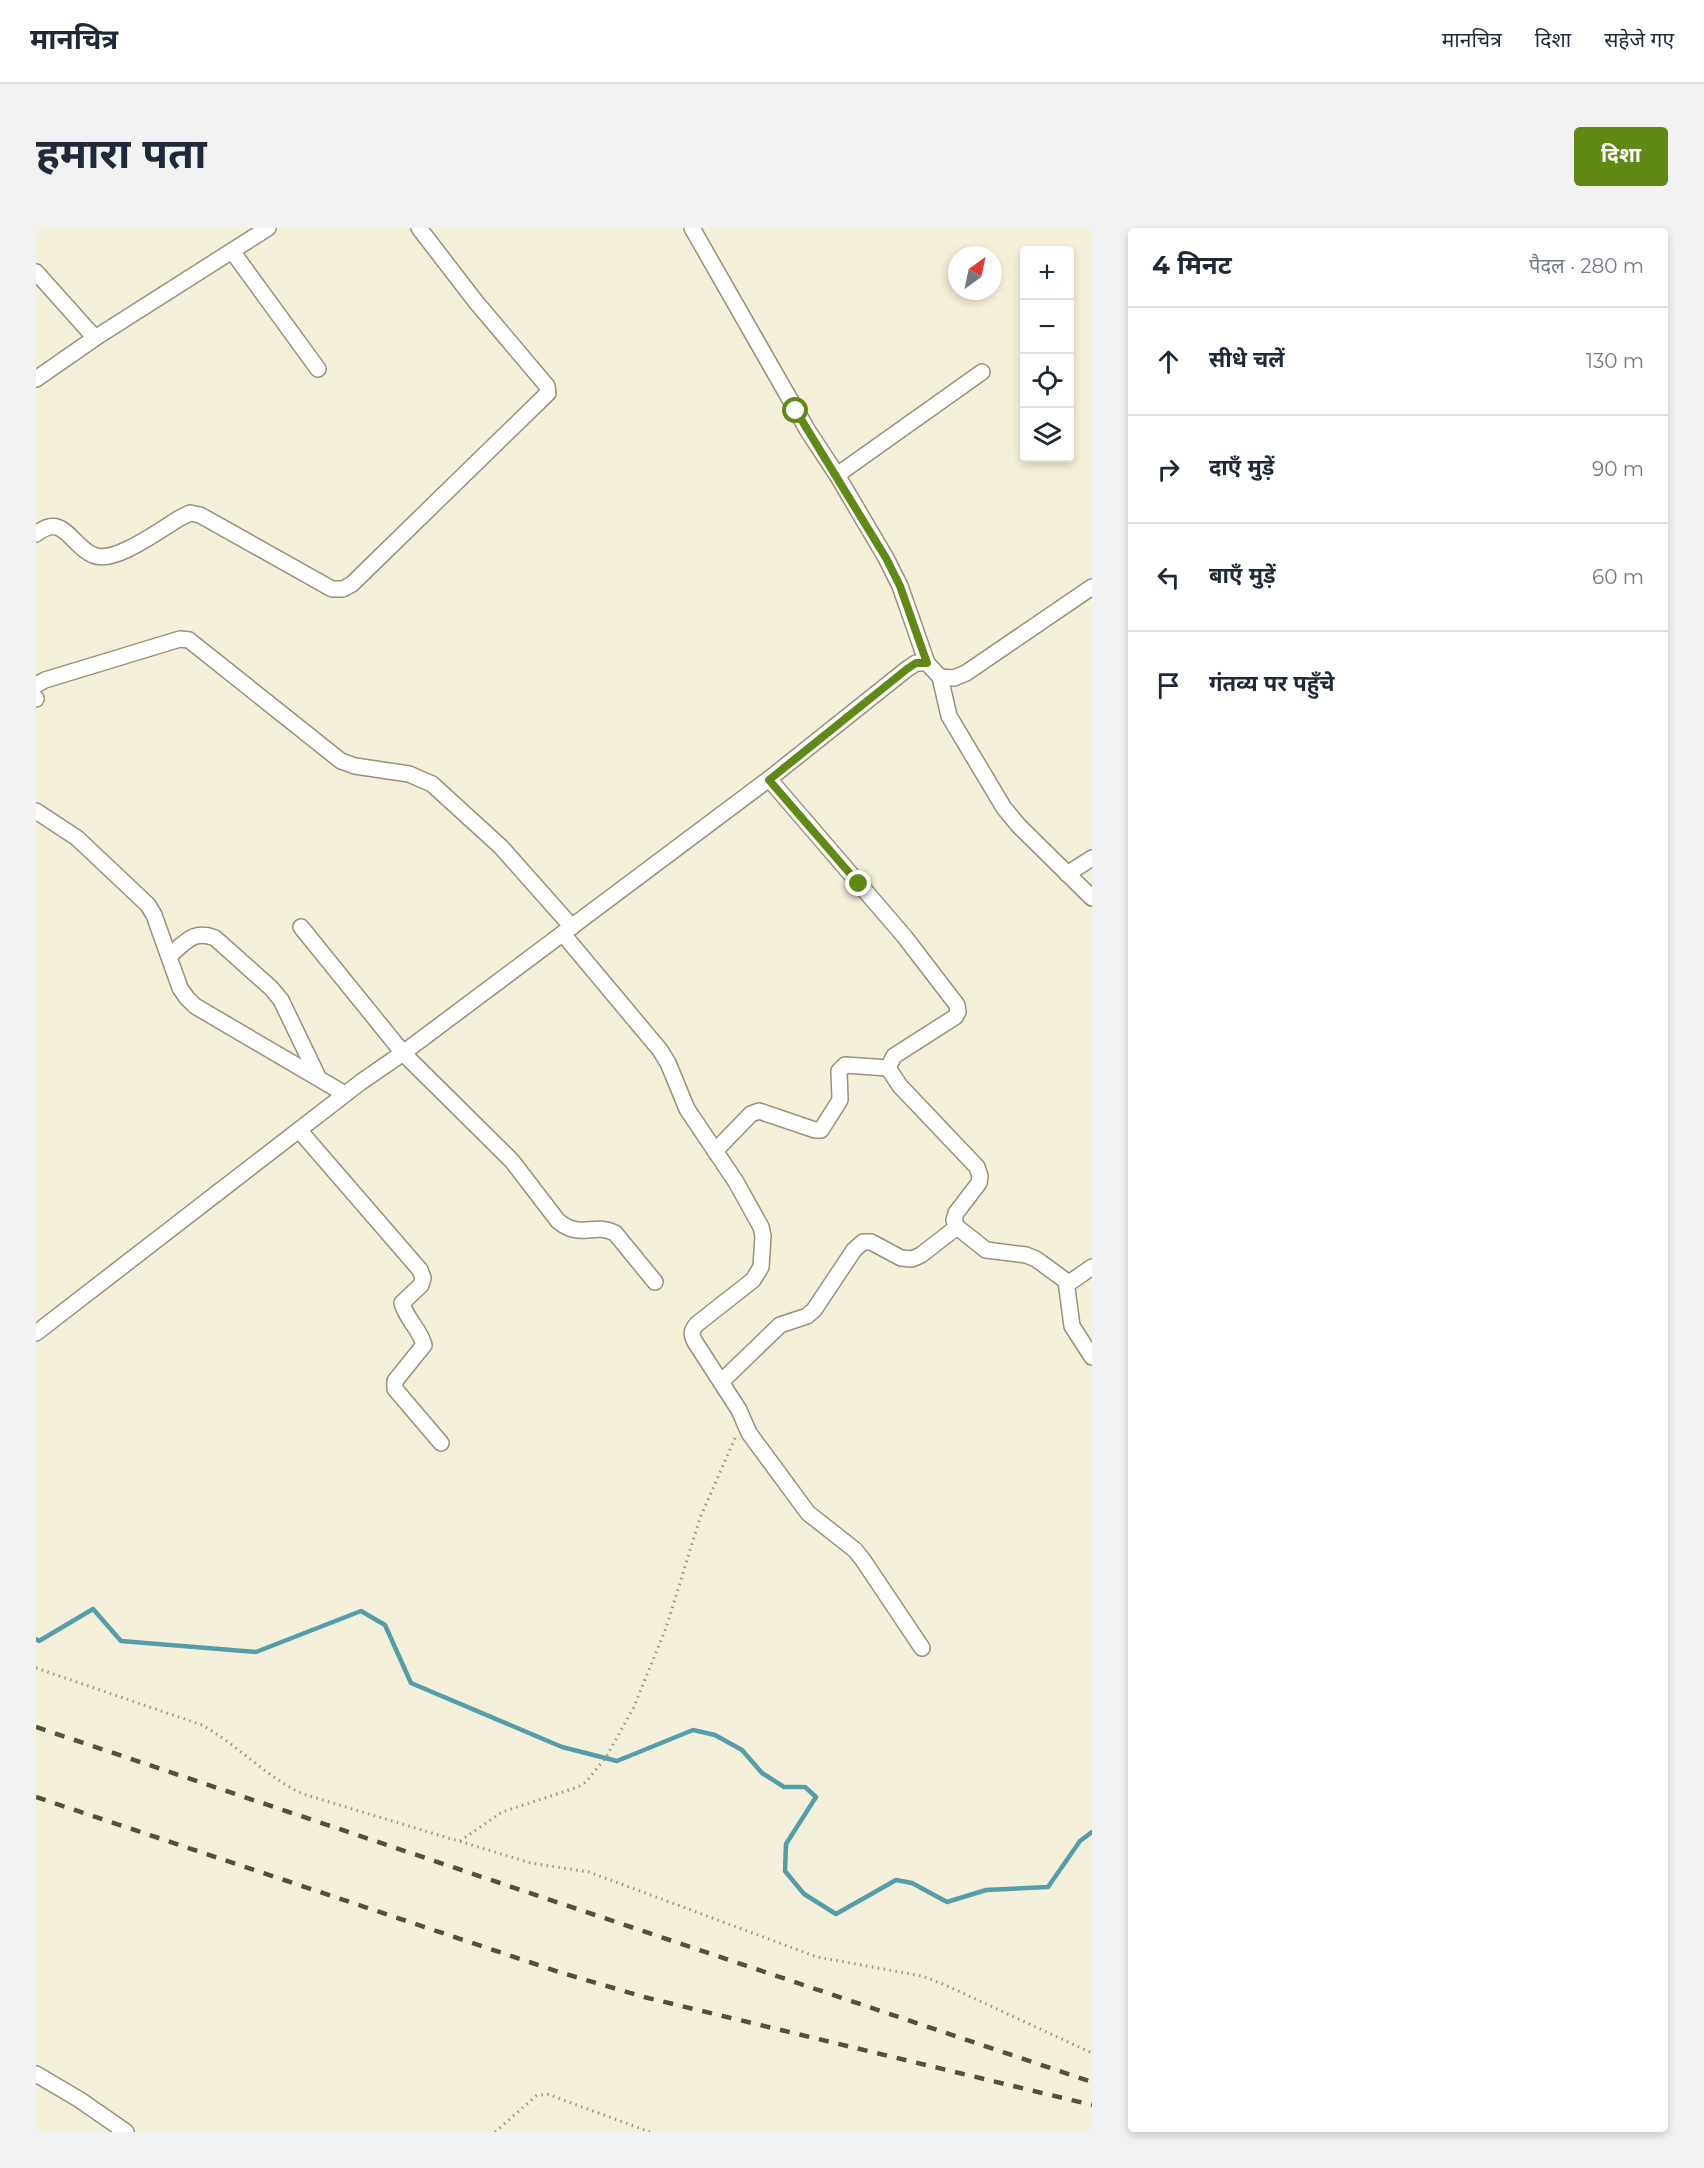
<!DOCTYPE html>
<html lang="hi">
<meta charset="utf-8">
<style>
body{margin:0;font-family:Montserrat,"Noto Sans Devanagari",sans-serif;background:#f2f2f3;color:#1f2937}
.controls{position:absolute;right:18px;top:18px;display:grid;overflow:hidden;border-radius:6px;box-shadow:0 3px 9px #0003}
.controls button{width:54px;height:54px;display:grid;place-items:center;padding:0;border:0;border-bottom:2px solid #e0e1e3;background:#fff;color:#1f2937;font:30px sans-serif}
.compass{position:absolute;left:912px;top:18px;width:54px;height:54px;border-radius:50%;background:#fff;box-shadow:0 3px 9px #0003;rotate:33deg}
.stop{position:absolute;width:18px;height:18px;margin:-14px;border:4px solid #608915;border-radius:50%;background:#fff}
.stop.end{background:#608915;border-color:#fff;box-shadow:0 2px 6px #0008}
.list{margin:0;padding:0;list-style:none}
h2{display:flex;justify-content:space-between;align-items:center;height:78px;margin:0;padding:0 24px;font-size:26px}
h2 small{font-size:20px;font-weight:400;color:#747a83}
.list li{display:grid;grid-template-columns:39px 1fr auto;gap:18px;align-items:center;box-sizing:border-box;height:108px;padding:0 24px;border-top:2px solid #e0e1e3}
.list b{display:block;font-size:22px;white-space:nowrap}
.list em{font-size:20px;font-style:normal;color:#747a83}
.icon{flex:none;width:33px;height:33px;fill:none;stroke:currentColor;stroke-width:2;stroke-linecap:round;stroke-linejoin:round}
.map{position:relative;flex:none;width:1056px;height:1904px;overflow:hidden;border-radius:6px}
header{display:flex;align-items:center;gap:36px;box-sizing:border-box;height:84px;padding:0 30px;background:#fff;border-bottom:2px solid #e0e1e3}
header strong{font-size:28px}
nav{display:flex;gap:33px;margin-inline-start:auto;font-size:21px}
.intro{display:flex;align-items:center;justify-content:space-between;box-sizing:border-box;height:144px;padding:0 36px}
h1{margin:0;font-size:42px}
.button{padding:15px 27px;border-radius:6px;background:#608915;color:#fff;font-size:21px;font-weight:700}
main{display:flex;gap:36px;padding:0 36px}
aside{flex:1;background:#fff;border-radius:6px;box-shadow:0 3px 9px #0003}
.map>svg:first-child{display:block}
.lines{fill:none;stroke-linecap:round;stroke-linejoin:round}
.stream{stroke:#549dab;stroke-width:4.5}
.minor-casing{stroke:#96927c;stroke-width:18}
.path{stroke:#9a9786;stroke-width:3;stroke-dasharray:1.5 4.5;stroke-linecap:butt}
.minor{stroke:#fff;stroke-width:15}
.rail{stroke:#525044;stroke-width:4.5;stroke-dasharray:10 10;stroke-linecap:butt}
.route{stroke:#608915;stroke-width:8}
</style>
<header>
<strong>मानचित्र</strong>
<nav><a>मानचित्र</a><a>दिशा</a><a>सहेजे गए</a></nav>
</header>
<div class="intro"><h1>हमारा पता</h1><a class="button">दिशा</a></div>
<main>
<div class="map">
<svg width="1056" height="1904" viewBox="0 0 1056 1904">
<rect width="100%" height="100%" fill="#f5f0d9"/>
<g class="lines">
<path class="stream" d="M0,1411l3,2 54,-32 28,32 135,11 105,-41 24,14 26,58 151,64 55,14 76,-31 22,5 27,15 20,23 22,14h21l11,10 -30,47 -1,27 19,23 32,20 60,-34 16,3 35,19 39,-12 62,-3 32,-46 12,-9"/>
<g class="minor-casing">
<g id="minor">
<path d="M656,0l116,203 29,44 49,83 14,28 27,77"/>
<path d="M196,23l86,118"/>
<path d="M0,44l59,66"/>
<path d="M0,151l59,-41 173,-110"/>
<path d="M801,247l145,-103"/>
<path d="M0,306c28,-22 34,11 57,21 21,10 68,-26 87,-37l10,-5 10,2 132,74h11l9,-5 196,-191 -1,-7 -71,-84 -57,-74"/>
<path d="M904,449l9,39 55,92 15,18 73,72"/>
<path d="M0,457l9,-5 135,-41 9,1 152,121 14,5 54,8 23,10 69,63 71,80"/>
<path d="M0,470v1"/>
<path d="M733,551l135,157 53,69 1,7 -3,5 -61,39 -6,12 12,18 77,81 3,9 -1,7 -23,30 -2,7 3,7 29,23 40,5 10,4 30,22h6l20,-14"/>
<path d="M0,583l41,27 71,67 6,10 26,73 7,10 8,8 150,88"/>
<path d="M1031,646l25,-16"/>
<path d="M265,699l102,126 109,108 46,60c23,19 35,1 57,12l40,49"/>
<path d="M527,706l97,116 8,13 19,46 49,73 25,45 2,9 -2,31 -8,13 -56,44c-6,7 -6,10 -2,18l44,68 10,23 59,80 47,37 8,10 59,88"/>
<path d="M133,728c16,-13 24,-27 46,-18l56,50 10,12 37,77"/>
<path d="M263,902l121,140 3,8 -2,7 -19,18c4,16 18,26 22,42l-29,36v8l46,54"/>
<path d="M679,923l36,-37 8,-3 56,19h6l19,-30 -1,-29 6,-6 43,3"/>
<path d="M1030,1053l6,45 20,31"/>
<path d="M0,1105l325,-251 42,-29 366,-274 138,-110 9,-6h11l13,14 14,1 12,-5 126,-86"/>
<path d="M685,1154l59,-57 27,-9 7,-6 40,-60 9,-8h8l30,16 11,1 9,-4 36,-28"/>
<path d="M0,1846l44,26 46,32"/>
</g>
</g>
<g class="path">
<path d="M0,1440l166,57c36,20 64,52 101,69l228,69 58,9 228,85 105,19 21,8 149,69"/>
<path d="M424,1613l42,-29 76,-25 8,-5 20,-25 27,-48 33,-81 34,-110 35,-80"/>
<path d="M459,1904l41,-36 11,-2 103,38"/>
</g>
<use href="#minor" class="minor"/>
<g class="rail">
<path d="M0,1499l1056,355"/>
<path d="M0,1569l523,175 85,25 448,108"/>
</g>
</g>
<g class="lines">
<path class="route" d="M760,183l90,147 14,28 27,77h-11l-9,6 -138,111 90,104"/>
</g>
</svg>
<div class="controls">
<button>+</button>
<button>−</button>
<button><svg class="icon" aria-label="locate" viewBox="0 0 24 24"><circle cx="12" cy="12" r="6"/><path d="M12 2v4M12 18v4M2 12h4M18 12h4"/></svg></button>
<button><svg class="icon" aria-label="layers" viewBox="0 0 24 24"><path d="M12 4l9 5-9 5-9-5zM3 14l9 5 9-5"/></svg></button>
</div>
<svg class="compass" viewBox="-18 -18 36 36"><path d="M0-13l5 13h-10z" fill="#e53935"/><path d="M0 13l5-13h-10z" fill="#747a83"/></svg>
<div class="stop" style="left:760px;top:183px"></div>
<div class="stop end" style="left:823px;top:656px"></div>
</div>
<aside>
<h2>4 मिनट<small>पैदल · 280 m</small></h2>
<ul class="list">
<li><svg class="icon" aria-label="ahead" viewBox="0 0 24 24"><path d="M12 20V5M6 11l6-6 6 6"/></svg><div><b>सीधे चलें</b></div><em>130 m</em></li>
<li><svg class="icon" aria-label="right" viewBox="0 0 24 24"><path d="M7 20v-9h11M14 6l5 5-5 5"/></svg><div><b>दाएँ मुड़ें</b></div><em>90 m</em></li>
<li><svg class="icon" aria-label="left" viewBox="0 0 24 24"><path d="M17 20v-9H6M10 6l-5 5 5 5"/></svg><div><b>बाएँ मुड़ें</b></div><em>60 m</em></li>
<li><svg class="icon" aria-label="arrive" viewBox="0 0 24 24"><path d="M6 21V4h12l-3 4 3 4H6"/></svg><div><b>गंतव्य पर पहुँचे</b></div></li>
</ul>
</aside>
</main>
